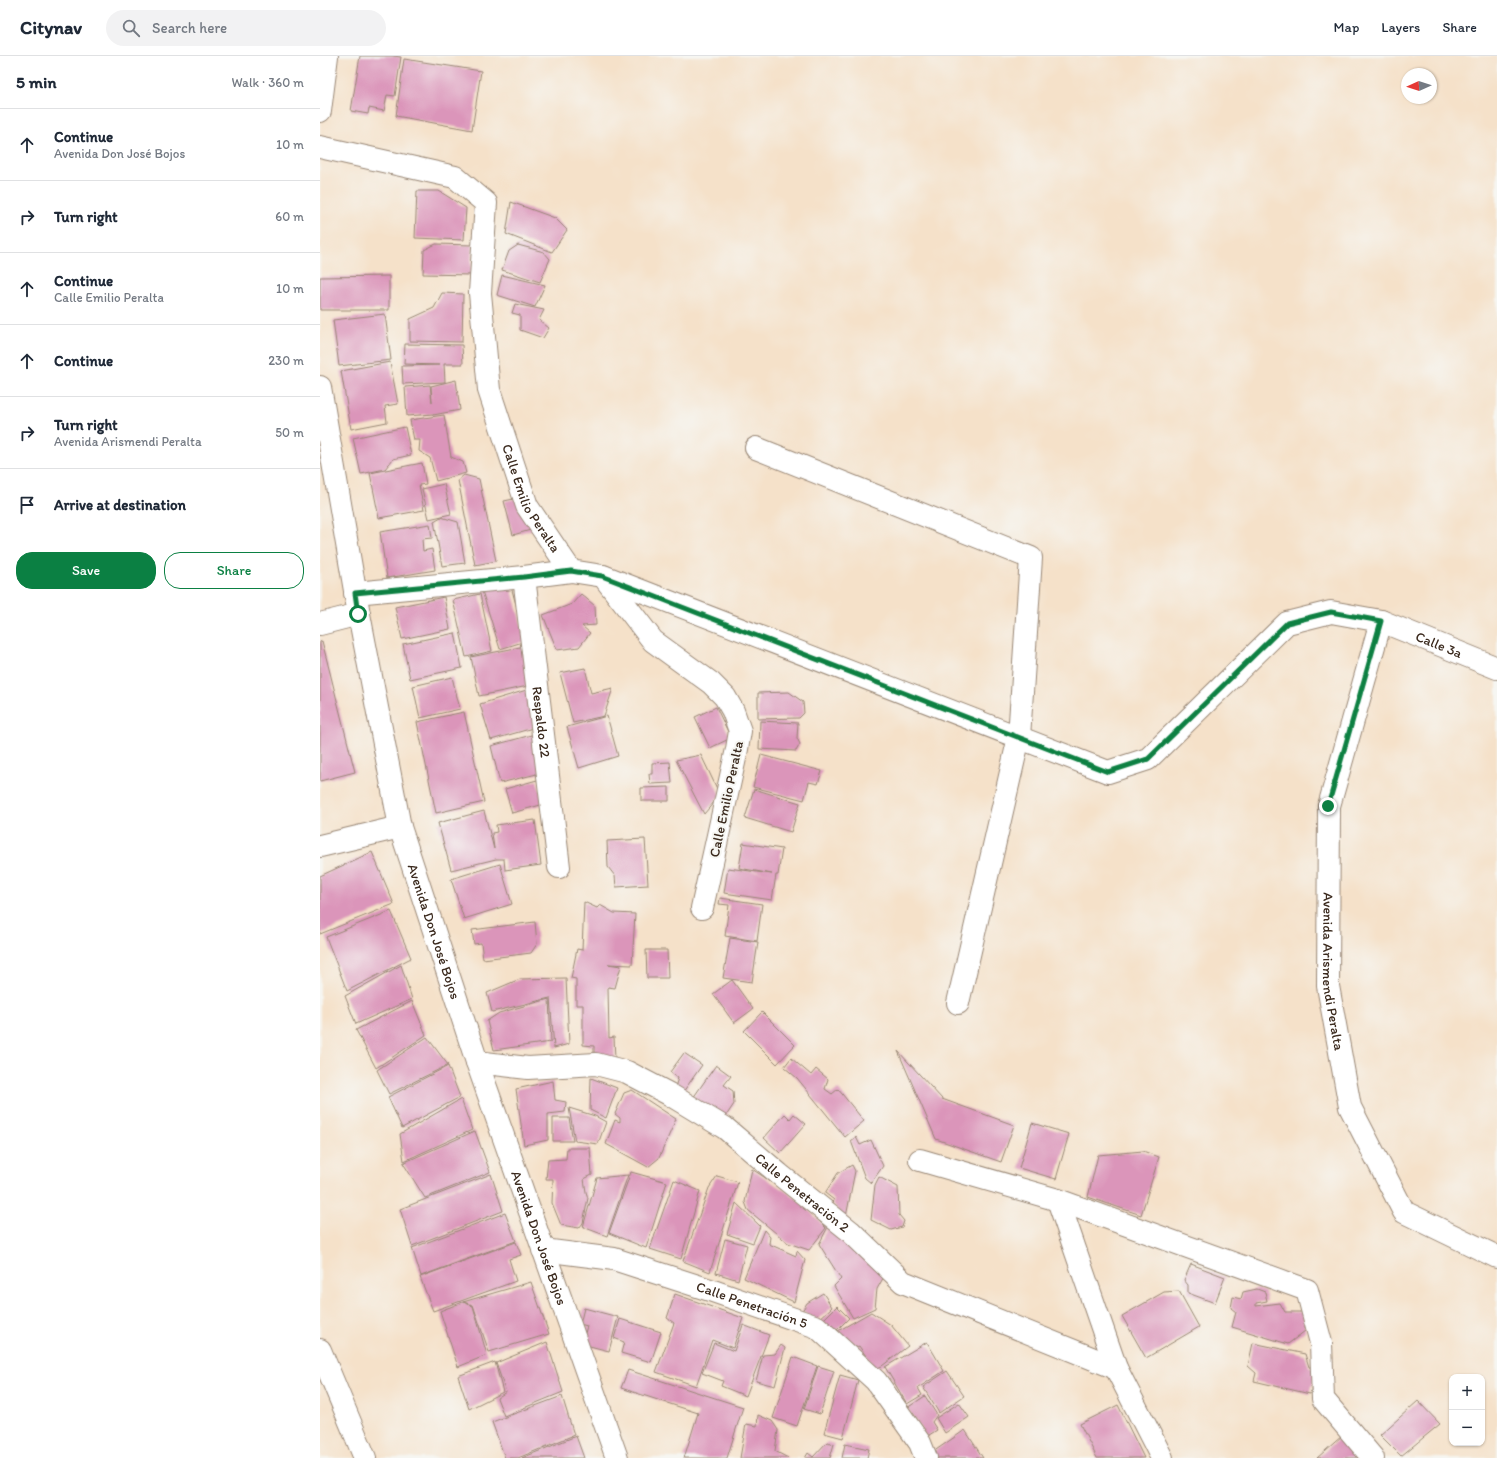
<!DOCTYPE html>
<meta charset="utf-8">
<style>
body{margin:0;font-family:Itim,sans-serif;background:#f2f2f3;color:#1f2937}
.controls{position:absolute;right:12px;bottom:12px;display:grid;overflow:hidden;border-radius:8px;box-shadow:0 1px 3px #0004}
.controls button{width:36px;height:36px;display:grid;place-items:center;padding:0;border:0;border-bottom:1px solid #e0e1e3;background:#fff;color:#1f2937;font:20px sans-serif}
.compass{position:absolute;left:1081px;top:12px;width:36px;height:36px;border-radius:50%;background:#fff;box-shadow:0 1px 3px #0004;rotate:267deg}
.stop{position:absolute;width:12px;height:12px;margin:-9px;border:3px solid #0b8043;border-radius:50%;background:#fff}
.stop.end{background:#0b8043;border-color:#fff;box-shadow:0 1px 4px #0008}
.list{margin:0;padding:0;list-style:none}
h2{display:flex;justify-content:space-between;align-items:center;height:52px;margin:0;padding:0 16px;font-size:17px}
h2 small{font-size:13px;font-weight:400;color:#747a83}
.list li{display:grid;grid-template-columns:26px 1fr auto;gap:12px;align-items:center;box-sizing:border-box;height:72px;padding:0 16px;border-top:1px solid #e0e1e3}
.list b{display:block;font-size:15px;white-space:nowrap}
.list p{margin:0;font-size:13px;white-space:nowrap;color:#747a83}
.list em{font-size:13px;font-style:normal;color:#747a83}
.actions{display:flex;gap:8px;padding:12px 16px}
.actions a{flex:1;padding:9px 0;border:1px solid #0b8043;border-radius:16px;text-align:center;font-size:14px;color:#0b8043}
.actions .main{background:#0b8043;color:#fff}
.icon{flex:none;width:22px;height:22px;fill:none;stroke:currentColor;stroke-width:2;stroke-linecap:round;stroke-linejoin:round}
.map{position:relative;flex:none;width:1177px;height:1402px;overflow:hidden}
header{display:flex;align-items:center;gap:24px;box-sizing:border-box;height:56px;padding:0 20px;background:#fff;border-bottom:1px solid #e0e1e3}
header strong{font-size:19px}
nav{display:flex;gap:22px;margin-inline-start:auto;font-size:14px}
.search{width:280px;height:36px;background:#f2f2f3;display:flex;align-items:center;gap:10px;box-sizing:border-box;padding:0 14px;border-radius:22px;color:#747a83;font-size:15px}
main{display:flex}
aside{flex:1;background:#fff}
.map>svg:first-child{display:block}
.building{fill:#db95ba}
.lines{fill:none;stroke-linecap:round;stroke-linejoin:round}
.minor-casing{stroke:#988674;stroke-width:24}
.minor{stroke:#fff;stroke-width:22}
.route{stroke:#0b8043;stroke-width:5}
.labels{text-anchor:middle;stroke-width:4;stroke-linejoin:round;paint-order:stroke}
.street-label{font-size:14px;fill:#3b2a1e;stroke:#f6f6f2}
</style>
<header>
<strong>Citynav</strong>
<div class="search"><svg class="icon" aria-label="search" viewBox="0 0 24 24"><circle cx="10" cy="10" r="6"/><path d="M15 15l6 6"/></svg>Search here</div>
<nav><a>Map</a><a>Layers</a><a>Share</a></nav>
</header>
<main>
<aside>
<h2>5 min<small>Walk · 360 m</small></h2>
<ul class="list">
<li><svg class="icon" aria-label="ahead" viewBox="0 0 24 24"><path d="M12 20V5M6 11l6-6 6 6"/></svg><div><b>Continue</b><p>Avenida Don José Bojos</p></div><em>10 m</em></li>
<li><svg class="icon" aria-label="right" viewBox="0 0 24 24"><path d="M7 20v-9h11M14 6l5 5-5 5"/></svg><div><b>Turn right</b></div><em>60 m</em></li>
<li><svg class="icon" aria-label="ahead" viewBox="0 0 24 24"><path d="M12 20V5M6 11l6-6 6 6"/></svg><div><b>Continue</b><p>Calle Emilio Peralta</p></div><em>10 m</em></li>
<li><svg class="icon" aria-label="ahead" viewBox="0 0 24 24"><path d="M12 20V5M6 11l6-6 6 6"/></svg><div><b>Continue</b></div><em>230 m</em></li>
<li><svg class="icon" aria-label="right" viewBox="0 0 24 24"><path d="M7 20v-9h11M14 6l5 5-5 5"/></svg><div><b>Turn right</b><p>Avenida Arismendi Peralta</p></div><em>50 m</em></li>
<li><svg class="icon" aria-label="arrive" viewBox="0 0 24 24"><path d="M6 21V4h12l-3 4 3 4H6"/></svg><div><b>Arrive at destination</b></div></li>
</ul>
<div class="actions"><a class="main">Save</a><a>Share</a></div>
</aside>
<div class="map">
<svg width="1177" height="1402" viewBox="0 0 1177 1402">
<rect width="100%" height="100%" fill="#f6f6f2"/>
<filter id="ink" filterUnits="userSpaceOnUse"><feTurbulence type="fractalNoise" baseFrequency=".025" numOctaves="2"/><feDisplacementMap in="SourceGraphic" scale="8" xChannelSelector="R" yChannelSelector="G"/><feConvolveMatrix kernelMatrix="1 2 1 2 8 2 1 2 1" color-interpolation-filters="sRGB"/></filter>
<filter id="wash" filterUnits="userSpaceOnUse"><feTurbulence type="fractalNoise" baseFrequency=".012" numOctaves="4" result="noise"/><feDisplacementMap in="SourceGraphic" scale="16" xChannelSelector="R" yChannelSelector="G"/><feGaussianBlur stdDeviation="0.9" result="paint"/><feColorMatrix in="noise" values="0 0 0 0 0 0 0 0 0 0 0 0 0 0 0 0 0 1.4 0 .05"/><feComposite in="paint" operator="in"/></filter>
<g filter="url(#wash)">
<rect width="100%" height="100%" fill="#f5e1c9"/>
<g id="blocks">
<g class="building">
<path d="M40,0h33l8,1 -6,39 -8,-1 -3,16 -15,-3 -1,6 -17,-3z"/>
<path d="M84,3l77,12 -9,59 -76,-14z"/>
<path d="M97,135h22l27,17 -2,32 -49,-2z"/>
<path d="M191,146l44,16 12,12 -15,22 -46,-18z"/>
<path d="M116,188l36,1 -1,30 -48,-1 1,-24z"/>
<path d="M198,189l26,7 6,7 -10,23 -38,-12 7,-19z"/>
<path d="M182,219l43,10 -10,22 -38,-12z"/>
<path d="M69,220v34h-69v-33z"/>
<path d="M122,237l21,1 -1,48 -52,-1v-22l24,-11z"/>
<path d="M195,248l29,6 -5,10 10,8 -6,10 -23,-8v-15l-8,-2z"/>
<path d="M65,258l6,46 -52,6 -6,-46z"/>
<path d="M85,288l57,1 1,19h-19l1,18 -42,2 -1,-18 38,-1 -36,-1z"/>
<path d="M70,306l8,42 -13,2 2,16 -36,7 -10,-58z"/>
<path d="M136,324l4,30 -27,5v-1l-26,2 -2,-29 25,-2 2,17 -1,-16z"/>
<path d="M124,359l7,42 12,5 3,11 -30,8 -6,-23 -11,-7 1,-11h-6l-4,-20z"/>
<path d="M85,371l6,28 -18,4 -8,10 -24,5 -8,-36z"/>
<path d="M102,407l4,21 -7,1 5,25 -45,8 -9,-45z"/>
<path d="M144,419l15,4 17,82 -21,4 -17,-85z"/>
<path d="M124,428l7,30 -22,5 -7,-30z"/>
<path d="M203,441l11,32 -21,6 -9,-34z"/>
<path d="M121,461l17,5 7,41 -23,3 -8,-45z"/>
<path d="M110,468l2,14 -10,1 1,12 9,-2 3,21 -48,8 -7,-46z"/>
<path d="M190,527l16,58 -26,8 -18,-58z"/>
<path d="M160,538l12,57 -26,6 -13,-57z"/>
<path d="M261,538l14,12 1,19 -14,1 8,7 -11,14 -22,3 -14,-35 29,-11z"/>
<path d="M124,541l6,32 -48,10 -7,-32z"/>
<path d="M135,577l7,35 -52,11 -7,-35z"/>
<path d="M2,585l33,131 -35,9v-139z"/>
<path d="M205,590l8,39 -54,11 -8,-39z"/>
<path d="M265,612l6,25 22,-5 -9,28 -31,7 -13,-50z"/>
<path d="M132,621l8,32 -40,9 -7,-32z"/>
<path d="M210,633l10,37 -49,14 -11,-36z"/>
<path d="M469,636l14,10 1,11 -5,5 -41,1v-26z"/>
<path d="M396,651l15,31 -21,10 -15,-31z"/>
<path d="M144,656l20,90 -48,11 -19,-91z"/>
<path d="M287,660l11,40 -39,12 -12,-41z"/>
<path d="M440,665l38,2 -1,15 3,6 -4,7 -37,-2z"/>
<path d="M215,678l10,38 -45,11 -9,-37z"/>
<path d="M381,699l19,40 -16,19 -28,-54z"/>
<path d="M441,699l61,16 -4,13 -9,-2 -5,18 -51,-13z"/>
<path d="M350,706l2,21 -22,1 -1,-10h3v-11z"/>
<path d="M217,724l7,24 -32,9 -7,-24z"/>
<path d="M349,731v14h-28v-13z"/>
<path d="M434,733l46,14 -9,29 -46,-14z"/>
<path d="M164,755l10,38 -2,-16 5,-1 -1,-7 39,-5 6,45 -36,5 -1,-11h-8l-45,11 -13,-47z"/>
<path d="M325,783l3,46 -32,2 -1,-11 -7,-9 -1,-26z"/>
<path d="M423,787l39,6 -4,26h-2l-4,25 -48,-7 4,-25 44,6 -33,-6z"/>
<path d="M52,796l22,52 -74,30v-58z"/>
<path d="M180,808l12,40 -48,15 -13,-40z"/>
<path d="M400,842l42,6 -5,37 -32,-5 4,-31 -10,-1z"/>
<path d="M264,846l13,6 3,-3 14,8 21,1 -3,51 -24,-1 13,2 -6,22 -7,-1 1,51 5,-1 1,22h-21v-13l-11,-1v-40h-7v-26l-5,-1 6,-29 5,1z"/>
<path d="M71,855l20,47 -64,33 -21,-54z"/>
<path d="M215,866l2,22 -6,9 -48,6 -2,-16 -7,1 -2,-14z"/>
<path d="M410,882l28,4 -6,40 -29,-4z"/>
<path d="M326,894h21l1,28h-21z"/>
<path d="M81,909l11,34 -56,25 -11,-28z"/>
<path d="M246,922l3,66 -15,4 -4,-50 -58,14 -5,-19 33,-14z"/>
<path d="M412,924l21,29 -19,14 -21,-29z"/>
<path d="M229,943l2,43 -57,8 -7,-29 12,-8z"/>
<path d="M92,945l14,34 -50,33 -20,-38z"/>
<path d="M442,956l33,33 -18,19 -33,-33z"/>
<path d="M107,981l21,28 -59,29 -12,-24z"/>
<path d="M578,995l44,48 72,26 -13,37 -65,-23z"/>
<path d="M364,997l18,12 -19,27 -8,-5 3,-9 -8,-6z"/>
<path d="M471,1002l20,17 5,-6 12,10 -3,10 7,5 6,-5 26,32 -19,16 -48,-59 -13,-11z"/>
<path d="M396,1009l15,11 -7,9 9,6 1,13 -10,15 -31,-21z"/>
<path d="M128,1010l12,31 -58,31 -14,-31z"/>
<path d="M271,1022l26,10 -11,30 -16,-8z"/>
<path d="M233,1025l2,19 11,2 -1,10 -17,2v26l-24,5 -8,-56z"/>
<path d="M312,1034l44,29 -17,39 -11,9 -42,-23 9,-24 5,2v-4l-5,-4 9,-21z"/>
<path d="M141,1043l11,31 -68,31 -4,-27z"/>
<path d="M249,1052l26,8 11,6 -8,22 -23,-3z"/>
<path d="M465,1058l5,5 4,-5 12,10 -26,29 -16,-15z"/>
<path d="M233,1062h16l4,23h-20z"/>
<path d="M712,1067l37,11 -13,45 -37,-11z"/>
<path d="M155,1075l15,41 -65,26 -22,-35z"/>
<path d="M536,1081l4,8 11,-5 12,26 -12,17 -6,-5 -14,-37z"/>
<path d="M247,1092h23l2,27 -8,4 2,13 2,6 -5,25 -4,5 -18,-3 -9,-22 1,-24h-7l2,-19 18,-1z"/>
<path d="M823,1095l16,6 -18,58 -53,-18 10,-42z"/>
<path d="M532,1109l3,6 -10,51 -12,-19 1,-3 -9,-7 13,-20z"/>
<path d="M432,1113l48,32 26,27 -17,22 -21,-7 -40,-33 -3,-8z"/>
<path d="M311,1116l36,10 -21,66 -37,-15z"/>
<path d="M171,1118l12,37 -91,35 -12,-37z"/>
<path d="M308,1119l-21,61 -24,-9 14,-49z"/>
<path d="M397,1120l21,6 -28,90 -27,-11 26,-73z"/>
<path d="M559,1121l19,10 1,28 5,6 -2,6 -11,3 -20,-10 4,-35z"/>
<path d="M354,1124l26,11 -19,68 -31,-10z"/>
<path d="M416,1147l24,23 -7,17 -26,-9z"/>
<path d="M185,1157l11,28 -95,35 -9,-28z"/>
<path d="M508,1171l59,44 -10,18 -2,19 -22,10 -19,-32 7,-7 -22,-35z"/>
<path d="M444,1174l6,7 -1,7 27,12 1,-5 8,9 -11,42 -50,-24z"/>
<path d="M405,1183l22,6 -9,35 -22,-7z"/>
<path d="M196,1186l5,13 -12,4 7,22 -83,30 -13,-34z"/>
<path d="M871,1208l34,13 -10,26 -27,-10v-8l-4,-5z"/>
<path d="M211,1226l18,52 -60,18 -16,-47 -10,-3z"/>
<path d="M937,1233l8,3 2,9 -11,2v3l24,-3 5,9h21l-1,19 -17,13 -56,-17 4,-15 -5,-4 2,-11 8,2 2,-7z"/>
<path d="M859,1235l20,36 -53,31 -24,-42 42,-24z"/>
<path d="M503,1237l9,14 -16,15 -14,-11 5,-8z"/>
<path d="M355,1238l68,24 -10,30 -21,-8 -16,46 -40,-14 18,-49 -7,-5z"/>
<path d="M143,1246l10,4 14,49 -29,12 -18,-56z"/>
<path d="M517,1250l12,12 -16,16 -12,-12z"/>
<path d="M264,1252l34,9 -9,34 -27,-7 5,-18 -7,-2z"/>
<path d="M551,1256l20,13 17,21 -26,20 -7,3 -16,-23 -10,5 -11,-20z"/>
<path d="M300,1263l41,13 -10,30 -30,-9 3,-11 -10,-4z"/>
<path d="M423,1269l26,10 -23,61 -25,-10 2,-5 -21,-8 12,-30 20,8z"/>
<path d="M227,1286l16,50 -59,24 -7,-18 9,-6 -10,-29z"/>
<path d="M607,1286l17,29 -26,17 4,7 -15,9 -22,-37z"/>
<path d="M933,1287l52,11 4,13 8,2 -7,25 -56,-13 2,-8 -8,-7z"/>
<path d="M461,1289l4,3 -10,38 -19,-5 7,-26 12,-1z"/>
<path d="M473,1301l24,9 -20,60 -24,-8z"/>
<path d="M175,1306l8,30 -34,17 -11,-33z"/>
<path d="M498,1310l16,5 -14,43 -16,-5z"/>
<path d="M308,1314l115,37 -16,51h-43l14,-45 -77,-25z"/>
<path d="M627,1315l17,25 -25,17 -16,-26z"/>
<path d="M520,1319l18,5 -15,58 -19,-5z"/>
<path d="M242,1340l12,39 -56,23h-13l-13,-36z"/>
<path d="M605,1340l12,19 -5,7 5,8 -11,7 -19,-29z"/>
<path d="M1098,1345l22,23 -39,32 -21,-21z"/>
<path d="M639,1347l10,14 -24,16 -9,-15z"/>
<path d="M798,1349l26,53h-47l-17,-34z"/>
<path d="M438,1359l14,6 6,9 -3,21 13,7h-48l6,-34 11,2z"/>
<path d="M645,1374l18,28h-50l-3,-4z"/>
<path d="M1023,1379l18,23h-44z"/>
<path d="M256,1380l8,22h-62z"/>
<path d="M507,1386l7,2 -4,14h-25l3,-5 5,4z"/>
<path d="M525,1388l24,5 -2,9h-25z"/>
</g>
</g>
</g>
<g filter="url(#ink)">
<use href="#blocks" fill-opacity="0" stroke="#988674" stroke-width="1"/>
<g class="lines">
<g class="minor-casing">
<g id="minor">
<path d="M0,55l7,-55"/>
<path id="s1" d="M0,91l135,30 31,26 -6,90 9,97 38,116 44,65 32,5 50,65 58,42 14,14 8,14 7,20 -3,18 -35,159"/>
<path id="s2" d="M0,331l39,227 41,213 77,235 140,396"/>
<path d="M436,392l275,110 -12,179 -61,266"/>
<path id="s3" d="M283,520l505,196 40,-13 139,-136 44,-11 50,9 116,47"/>
<path id="s4" d="M204,521l35,290"/>
<path d="M35,537l169,-16 47,-6"/>
<path id="s5" d="M1061,565l-52,185 -1,180 22,121 54,105 93,45"/>
<path d="M0,568l39,-10"/>
<path d="M0,790l80,-19"/>
<path id="s6" d="M157,1006l51,6 68,-4 31,8 42,22 56,34 54,46 71,57 53,51 213,86"/>
<path d="M600,1104l138,40 249,90 14,53 2,56 50,59"/>
<path d="M738,1144l58,168 46,90"/>
<path id="s7" d="M223,1194l71,9 99,32 104,36 59,54 44,62 6,15"/>
<path d="M0,1294l45,108"/>
</g>
</g>
<use href="#minor" class="minor"/>
</g>
</g>
<g class="lines" filter="url(#ink)">
<path class="route" d="M38,558l-3,-21 169,-16 47,-6 31,5 506,196 40,-13 139,-136 44,-11 50,9 -53,185"/>
</g>
<g class="labels">
<g class="street-label">
<text dy="5" stroke="none"><textPath href="#s1" startOffset="483">Calle Emilio Peralta</textPath></text>
<text dy="5" stroke="none"><textPath href="#s3" startOffset="937">Calle 3a</textPath></text>
<text dy="5" stroke="none"><textPath href="#s4" startOffset="146">Respaldo 22</textPath></text>
<text transform="translate(406 743) rotate(-78)" y="5">Calle Emilio Peralta</text>
<text dy="5" stroke="none"><textPath href="#s2" startOffset="557">Avenida Don José Bojos</textPath></text>
<text dy="5" stroke="none"><textPath href="#s5" startOffset="358">Avenida Arismendi Peralta</textPath></text>
<text dy="5" stroke="none"><textPath href="#s6" startOffset="365">Calle Penetración 2</textPath></text>
<text dy="5" stroke="none"><textPath href="#s2" startOffset="881">Avenida Don José Bojos</textPath></text>
<text dy="5" stroke="none"><textPath href="#s7" startOffset="217">Calle Penetración 5</textPath></text>
</g>
</g>
</svg>
<div class="controls">
<button>+</button>
<button>−</button>
</div>
<svg class="compass" viewBox="-18 -18 36 36"><path d="M0-13l5 13h-10z" fill="#e53935"/><path d="M0 13l5-13h-10z" fill="#747a83"/></svg>
<div class="stop" style="left:38px;top:558px"></div>
<div class="stop end" style="left:1008px;top:750px"></div>
</div>
</main>
